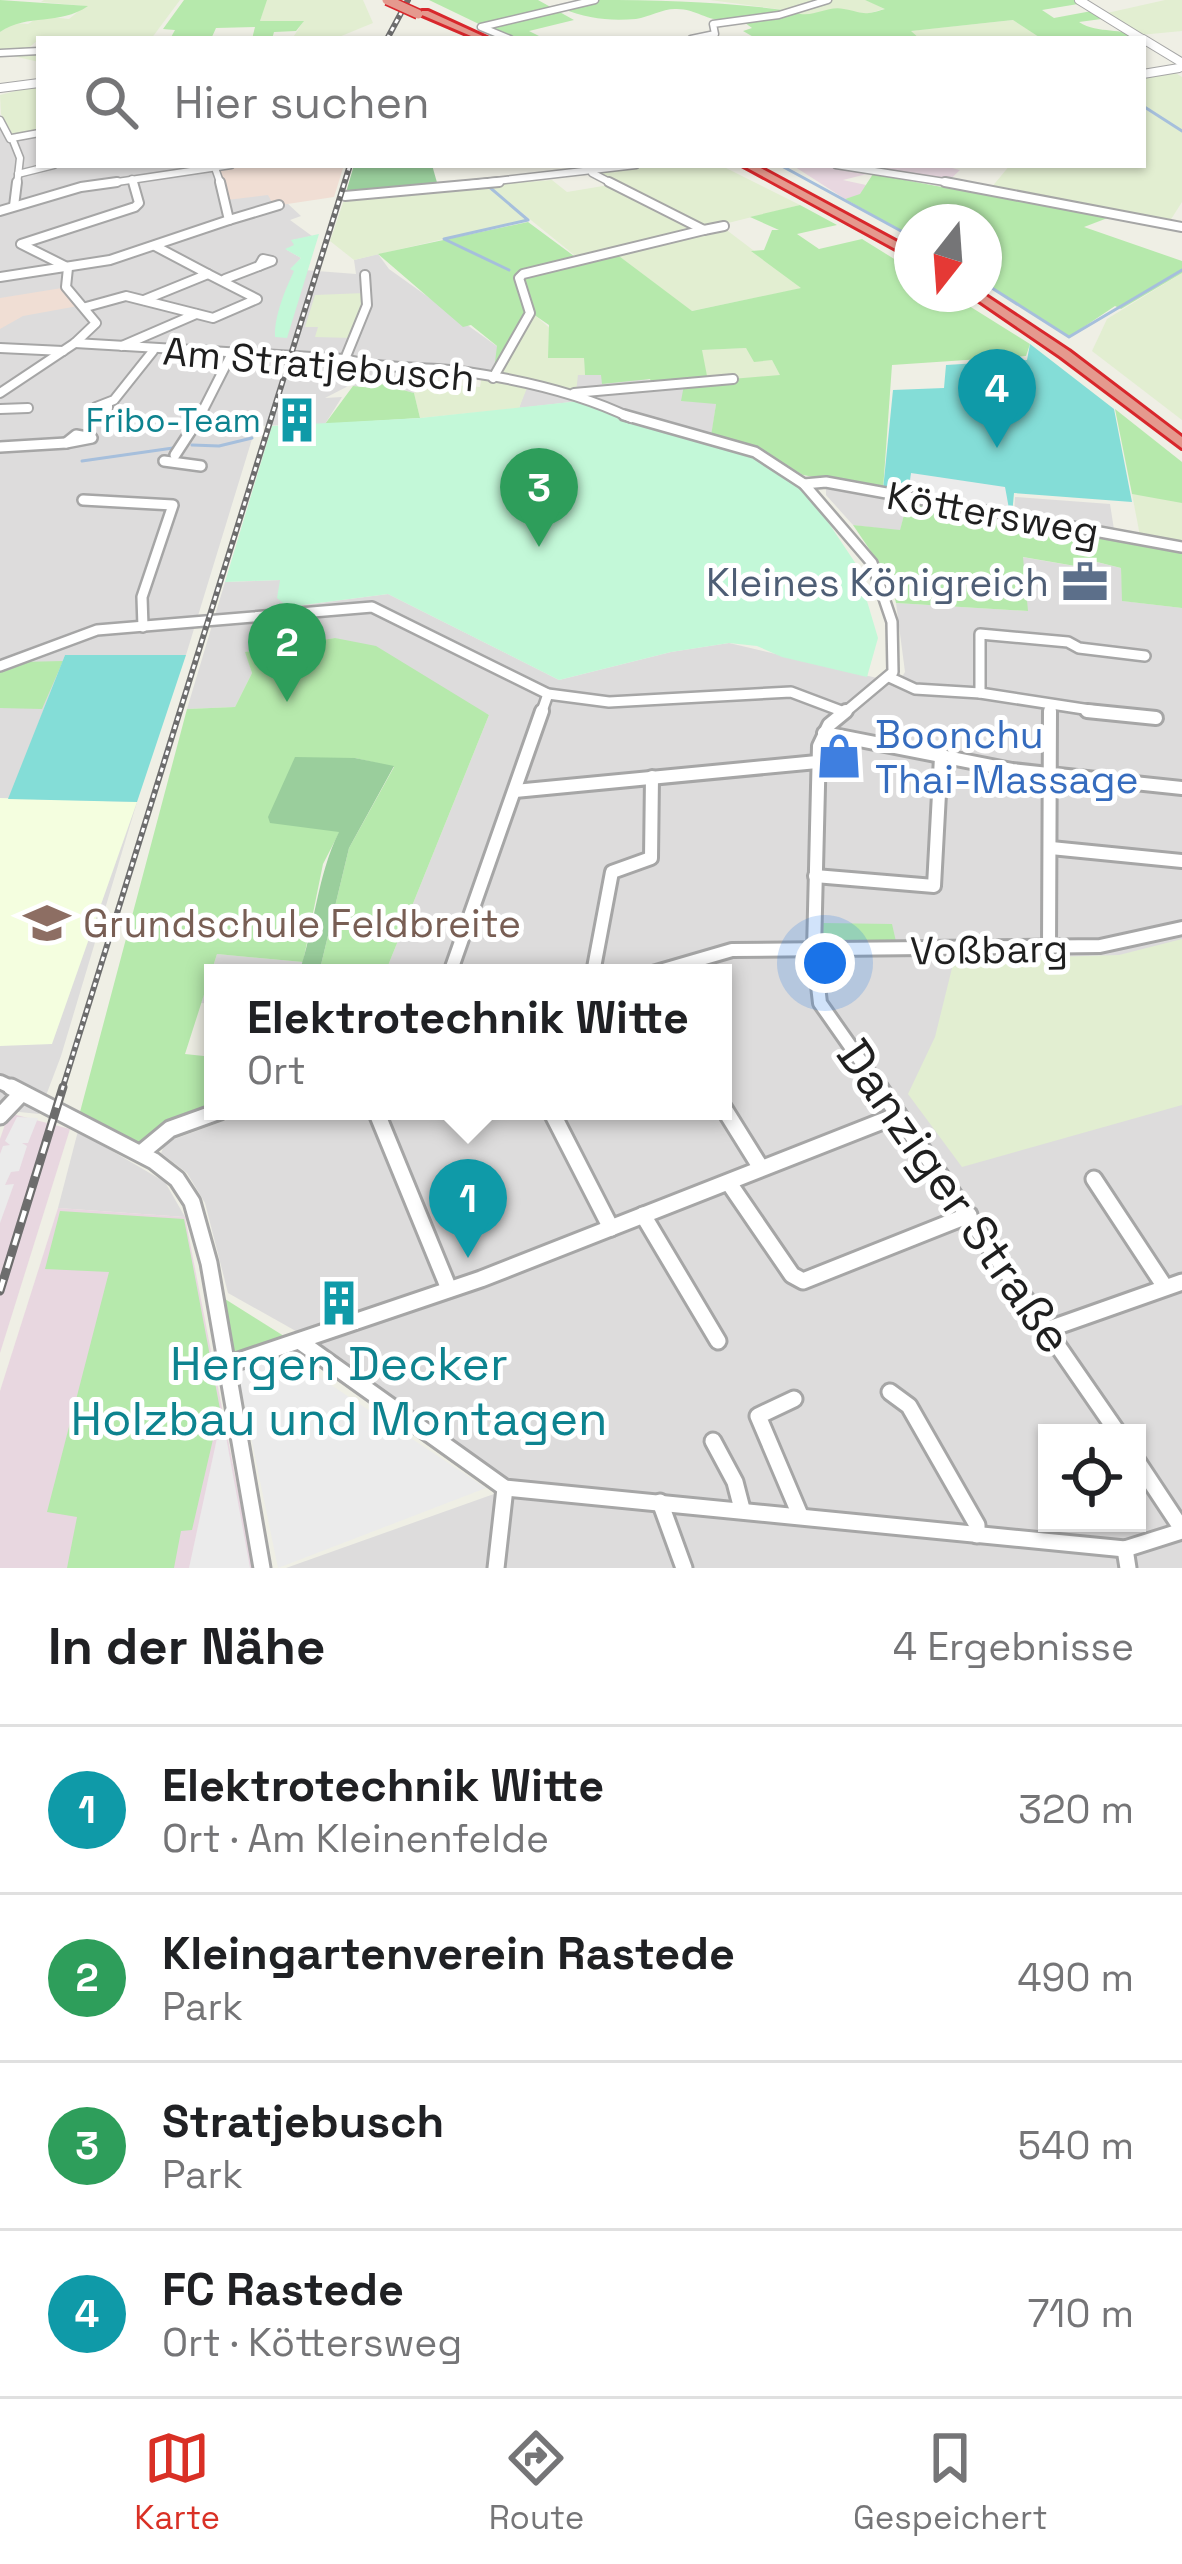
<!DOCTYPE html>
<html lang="de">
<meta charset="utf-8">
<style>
body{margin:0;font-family:"Space Grotesk",sans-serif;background:#f2f2f2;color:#202124}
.controls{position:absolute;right:36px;bottom:36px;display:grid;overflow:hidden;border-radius:0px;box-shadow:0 3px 9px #0004}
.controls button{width:108px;height:108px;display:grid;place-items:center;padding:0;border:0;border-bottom:3px solid #e0e0e0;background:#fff;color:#202124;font:60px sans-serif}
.compass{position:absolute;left:894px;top:204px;width:108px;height:108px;border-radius:50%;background:#fff;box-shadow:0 3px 9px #0004;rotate:197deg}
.you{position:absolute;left:825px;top:963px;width:42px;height:42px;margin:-30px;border:9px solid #fff;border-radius:50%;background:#1a73e8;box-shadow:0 0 0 18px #1a73e833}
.badge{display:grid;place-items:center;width:78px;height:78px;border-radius:50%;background:#d93025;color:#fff;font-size:39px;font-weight:700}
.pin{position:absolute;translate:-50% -99px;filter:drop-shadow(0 3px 6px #0008)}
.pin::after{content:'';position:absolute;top:63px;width:42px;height:36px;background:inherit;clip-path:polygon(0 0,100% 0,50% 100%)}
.popup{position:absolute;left:204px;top:964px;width:528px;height:156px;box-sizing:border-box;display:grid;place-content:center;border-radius:0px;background:#fff;filter:drop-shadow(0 3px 9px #0005);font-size:39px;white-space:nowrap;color:#757577}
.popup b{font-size:45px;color:#202124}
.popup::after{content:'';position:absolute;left:50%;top:100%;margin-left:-24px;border:24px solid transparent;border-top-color:#fff}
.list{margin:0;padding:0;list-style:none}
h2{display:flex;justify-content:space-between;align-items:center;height:156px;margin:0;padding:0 48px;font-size:51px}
h2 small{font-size:39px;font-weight:400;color:#757577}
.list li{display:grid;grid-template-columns:78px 1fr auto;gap:36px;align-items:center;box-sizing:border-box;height:168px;padding:0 48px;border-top:3px solid #e0e0e0}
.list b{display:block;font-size:45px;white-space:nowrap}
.list p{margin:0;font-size:39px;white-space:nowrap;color:#757577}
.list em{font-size:39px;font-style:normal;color:#757577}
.icon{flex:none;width:66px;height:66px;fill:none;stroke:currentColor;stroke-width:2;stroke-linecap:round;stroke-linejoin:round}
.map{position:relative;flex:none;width:1182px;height:1568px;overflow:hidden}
.search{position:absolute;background:#fff;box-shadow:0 3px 9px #0004;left:36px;right:36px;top:36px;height:132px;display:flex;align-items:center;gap:30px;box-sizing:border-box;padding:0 42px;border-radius:0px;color:#757577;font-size:45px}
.sheet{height:828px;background:#fff}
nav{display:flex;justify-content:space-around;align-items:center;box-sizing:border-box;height:168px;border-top:3px solid #e0e0e0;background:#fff;font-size:33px;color:#757577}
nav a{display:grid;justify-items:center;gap:6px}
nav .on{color:#d93025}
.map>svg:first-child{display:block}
.residential{fill:#dddcdc;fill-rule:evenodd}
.commercial{fill:#f0ded4}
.industrial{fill:#e8d7e0}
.education{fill:#f4fedf}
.farmland{fill:#e2eed1}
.grass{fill:#b6e9ac;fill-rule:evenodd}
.forest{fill:#9ace9c}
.park{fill:#c3f8d8}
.pitch{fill:#84ddd7}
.parking{fill:#ebebeb}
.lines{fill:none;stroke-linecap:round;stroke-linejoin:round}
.stream{stroke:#a6bfdc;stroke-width:3}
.minor-far4-casing{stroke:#a6a6a6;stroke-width:9}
.minor-far3-casing{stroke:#a6a6a6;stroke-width:12}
.minor-far2-casing{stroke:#a6a6a6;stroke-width:14}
.minor-far1-casing{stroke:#a6a6a6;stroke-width:18}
.minor-casing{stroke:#a6a6a6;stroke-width:21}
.tertiary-casing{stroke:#a6a6a6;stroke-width:10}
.motorway-casing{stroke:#d8272c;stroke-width:6}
.minor-far4{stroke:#fff;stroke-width:6}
.minor-far3{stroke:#fff;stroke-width:8}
.minor-far2{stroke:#fff;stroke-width:9}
.minor-far1{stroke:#fff;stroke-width:12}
.minor{stroke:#fff;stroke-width:15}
.tertiary{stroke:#fff;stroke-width:8}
.motorway{fill:#e5998e;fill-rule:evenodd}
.rail-far1-casing{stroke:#6d6d6d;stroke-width:6}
.rail-casing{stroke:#6d6d6d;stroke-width:9}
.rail-far1{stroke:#fff;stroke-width:3;stroke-dasharray:4.5;stroke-linecap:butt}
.rail{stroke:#fff;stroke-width:4.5;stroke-dasharray:12;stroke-linecap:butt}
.motorway-bridge-casing{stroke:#d8272c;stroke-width:12;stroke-linecap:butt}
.motorway-bridge{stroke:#e5998e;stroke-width:9}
.labels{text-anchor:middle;stroke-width:10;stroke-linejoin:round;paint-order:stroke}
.far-culture-label{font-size:33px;fill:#0d838f;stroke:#fff;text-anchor:end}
.street-label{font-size:39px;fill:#1f1f1f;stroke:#fff}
.service-label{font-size:39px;fill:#4e5e75;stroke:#fff;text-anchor:end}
.shop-label{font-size:39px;fill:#366cbe;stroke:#fff;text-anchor:start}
.education-label{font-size:39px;fill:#785e54;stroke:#fff;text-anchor:start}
.near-street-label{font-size:48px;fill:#1f1f1f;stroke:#fff}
.near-culture-label{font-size:48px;fill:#0d838f;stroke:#fff}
</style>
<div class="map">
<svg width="1182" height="1568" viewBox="0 0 1182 1568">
<rect width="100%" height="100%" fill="#efefe5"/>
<g class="residential">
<path d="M0,120l12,18 27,-5v32h192l38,30 5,11 13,-3 14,13 -11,4 22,16 -19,4 2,5 -8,5 14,8 -10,11 65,5 -2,-14 24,-6 11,15 109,78 -5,31 108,-4 83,10 32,20 -5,35 -122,-39 -70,8 7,-20 -96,-18 -16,23 -36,-10 -5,5 -20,-2 7,-6 -35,18 17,-1 -17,27 -69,2 -70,229h-121l-56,144 128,3 -76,254 -22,58 -39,-4z"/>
<path d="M839,488l69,12 -8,31 -47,-6 -27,-30v-6z"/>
<path d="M1015,497l95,7 5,32 -101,-19z"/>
<path d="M1022,557l64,11 2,-8 33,8 2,33 59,7v960h-896l222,-79 -198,-150 -82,-46 -23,-90 -18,-30 -26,-20 5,-11 85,-31h472v-138h-338l104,-258 -154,-77 -89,14 6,21 -17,34 -48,2 38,-127 56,-2 8,27 99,-13 171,86 112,-28 58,-9 169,40 7,-11 -9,-69 131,8zM1047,1433h90v90h-90z"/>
<path d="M217,954l86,8 -4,11h-86v31l-12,-1z"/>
<path d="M78,1131l87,51 20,35 -127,-9z"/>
</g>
<g class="commercial">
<path d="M231,165h113l-10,32 -60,9 -6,-11 -41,5 -10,-31z"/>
<path d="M62,288l16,18 -55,10 -23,13v-31z"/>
</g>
<g class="industrial">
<path d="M792,165h163l-3,3 8,2 -18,17 -67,-15 -32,8 23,5 -6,10 -15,4z"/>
<path d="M9,1113l61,16 -70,224v-214z"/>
<path d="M58,1208l127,9 68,351h-253v-177z"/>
</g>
<path class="education" d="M0,798l137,4 -85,242 -52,2z"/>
<g class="farmland">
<path d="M44,0h136l-29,39h-112l-14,12h14v11l-39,-9v-21l13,-9 15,1 13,-8 28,3 16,-13 -44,-4z"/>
<path d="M266,0h97l10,23 -39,16h-42l11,-17 -43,-1z"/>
<path d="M710,0h155l22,8 -24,7 -20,-6 -41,7 -10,-5z"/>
<path d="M1165,0h17v31l-42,4 -33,-22z"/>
<path d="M1014,20l28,19h-122l-11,-8z"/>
<path d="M1174,72l8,5v125l-14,22 -177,-36 19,-23h133v-89z"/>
<path d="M39,85v47l-25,5 -13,-23 -1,-19z"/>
<path d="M644,165h76l80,40 -80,20 83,63 -112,23 -80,-61 -33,8 -67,-54 14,16 -171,40 -24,-19 15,-44 207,-17 15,12 42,-7 96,44 -107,-56z"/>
<path d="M1182,273v147l-90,-69 15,-32z"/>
<path d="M365,293l-13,45 -37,-1 3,-10h-13l10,-32z"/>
<path d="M530,311l54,47 1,17h-7l-2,18 -49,-5 -8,20 -99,10 -6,-25 6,-10 60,4 2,-12 11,3z"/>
<path d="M746,348l26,12 9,16 -73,6 -7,-32z"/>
<path d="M1132,494l50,6v47l-41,-6z"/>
<path d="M1182,939v166l-220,62 -54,-73 27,-57 19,-77 165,-5z"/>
</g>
<g class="grass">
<path d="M0,0l88,6c-29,20 -60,7 -88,26z"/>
<path d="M184,0h83l-7,21h44l-8,10 -22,1 -2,7h-20l3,-12 -39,1 -5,11h-41l5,-9 -12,-1z"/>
<path d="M429,0h109l36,20 -45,11 16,8h-35z"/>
<path d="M595,0c68,0 130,2 197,11 19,10 33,-6 52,-2 21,4 18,7 41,0l-20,-9h211l8,3 -42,7 12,8 43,-8 12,8 -30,4c20,13 43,4 61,17h-98l-29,-19 -102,11 9,8h-163l-14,-8 9,-3 -11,-8c-33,5 -43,-12 -66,-11 -13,0 -26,8 -39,10 -27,2 -48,0 -75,-11z"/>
<path d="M873,174l69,13 8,-5 168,32 -34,13 98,34v12l-61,36 -6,-3 -46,31 -85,-55v-64l-17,-8 -19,7 6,5h-42v15l-67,-38 15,-5z"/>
<path d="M800,205l37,20 -40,9 22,15 43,-10 50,31v24h38l80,50 -4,12 -134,9 -9,125 -80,-15 -49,-28 -43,-11 5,-32 -35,-3 3,-16 -31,1 -3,-7 -48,5 -1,-9h-16l-1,-17h-36l1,-33 -19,-13 -37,66 4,-32 -26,-21 -8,2 -85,-73 150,-32 50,37 33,-9 81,61 109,-23 -50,-37 13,-1 8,-20h7l-29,-13zM746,348l8,14 18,-2 8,15 -72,6 -6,-31z"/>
<path d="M377,383l37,10 6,25 -95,6 28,-38 20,2z"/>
<path d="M1115,409l67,53v41l-50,-9z"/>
<path d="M908,500l274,47v61l-60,-7 -1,-33 -32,-8 -2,8 -64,-11 5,54 -132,-8 -5,-22 -38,-56 47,5z"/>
<path d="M335,638l41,8 113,69 -104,258h-66l30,-125 45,-81 -39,-9 -15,73 -17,33 -20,98 -86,-8 -32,100 28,3v52l-75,34 -58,-31 107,-403 48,-2 17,-34 -7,-21z"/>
<path d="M63,661l-21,48 -42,-1v-37l20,-9z"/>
<path d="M822,923l70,1 5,22 -75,-3z"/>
<path d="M60,1211l124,8 36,190 -28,121 -11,1 -7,37h-107l10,-51 -30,-5 62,-240 -64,-3z"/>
<path d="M217,1294l78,49 -65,18z"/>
</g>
<g class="forest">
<path d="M354,165h78l6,21 -93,10z"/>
<path d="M295,757l60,1 39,8 -45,82 -30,125h-20c16,-47 18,-97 40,-141l-69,-9 -2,-6z"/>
</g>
<g class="park">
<path d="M319,234l-32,104 -12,-1c-1,-20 10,-47 19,-66l-4,-2 11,-11 -16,-9 9,-4 -3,-5z"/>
<path d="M589,400l146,45 71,44 50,75 22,74 -11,39 -85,-20 -25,-11 -28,-3 -58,9 -112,28 -171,-86 -100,13 -11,-9 3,-18 -55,2 47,-156 148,-8z"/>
</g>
<g class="pitch">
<path d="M1030,344l84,65 18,93 -118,-9 -2,22 -129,-25 10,-100 51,-2 2,-23 81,-5z"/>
<path d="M65,655h121l-49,147 -129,-3z"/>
</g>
<g class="parking">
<path d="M911,473l94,14 5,27 -102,-19z"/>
<path d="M17,1117l21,1 -10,25h-6l5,3 -8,25 -8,1 -6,13 9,-1 -14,39v-69l3,-8 7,-1 -5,-4z"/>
<path d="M290,1356l44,31 152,101 -208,80 -41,-199z"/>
<path d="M222,1415l28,153h-61z"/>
</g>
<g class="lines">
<g class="stream">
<path d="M1143,106l39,25"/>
<path d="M780,165l132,72"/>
<path d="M487,185l41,35 -84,19 65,31"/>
<path d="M984,283l85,54 113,-67"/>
<path d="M192,445l27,1 33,-8"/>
<path d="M82,461l91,-13"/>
</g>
<g class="minor-far4-casing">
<g id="minor-far4">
<path d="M510,39l-29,-12 114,-27"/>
<path d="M691,39l24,-5 -2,-10 66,-9 49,-15"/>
<path d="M0,53l39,-2"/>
<path d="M0,120l10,19"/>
<path d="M214,165l7,20"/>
<path d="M836,165l128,20"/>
<path d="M592,173l23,12"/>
<path d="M18,174l36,-9"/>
<path d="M132,179l2,6"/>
<path d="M17,185l3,-27 -8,-20 27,-5"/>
<path d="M97,185l134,-20"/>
<path d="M461,185l175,-20"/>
</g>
</g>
<g class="minor-far3-casing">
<g id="minor-far3">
<path d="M609,182l95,48 20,-4"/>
<path d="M945,182l237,45"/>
<path d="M345,196l154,-14"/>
<path d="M14,206l3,-24"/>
<path d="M0,211l81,-24 36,-5"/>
<path d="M229,220l50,-15"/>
<path d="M263,259l9,2 -13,5z"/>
<path d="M65,266l-44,-22 114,-37 4,-4 -6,-21"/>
<path d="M0,277l110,-17 119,-40 -9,-38"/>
<path d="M225,279l34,-13"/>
<path d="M144,300l64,-26 -53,-28"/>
<path d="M86,307l40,-11 87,22 44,-19 -49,-25"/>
<path d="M75,343l270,16c41,11 81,7 122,13 54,8 115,22 164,46"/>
<path d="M122,346l74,-32"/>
<path d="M0,348l63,3"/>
<path d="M345,359l22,-54 -2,-30"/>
<path d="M493,378l37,-65 -11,-35 4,-4 181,-44"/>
<path d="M0,393l75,-50 21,-20 -30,-36 2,-19"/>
<path d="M574,393l159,-14"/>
<path d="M108,403v5l-12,-1 18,-7 39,-49"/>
<path d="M0,409l28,-1"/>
<path d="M199,418l32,-63"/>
</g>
</g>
<g class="minor-far2-casing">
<g id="minor-far2">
<path d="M624,415l131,37 49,32 68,79 20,59 1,50 -50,42"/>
<path d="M76,435l16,3 -26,5z"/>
<path d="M0,447l66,-4"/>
<path d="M175,455l26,-40"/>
<path d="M164,461l37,5"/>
<path d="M804,484l22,-2 356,65"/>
<path d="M83,500l90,5 -31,92 1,30"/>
<path d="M0,666l97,-36 275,-23 176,87 61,8 182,-10 53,20"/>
<path d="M889,677l26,12 65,4v-59l88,8 11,6 66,8"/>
<path d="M980,693l136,21"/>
<path d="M541,714l7,-20"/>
<path d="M1050,714v-7"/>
</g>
</g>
<g class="minor-far1-casing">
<g id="minor-far1">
<path d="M846,711l-17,14 -10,21 -5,205 6,52 61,87"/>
<path d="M1087,711l69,7"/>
<path d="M824,733l188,37 170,18"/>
<path d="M515,791l302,-29"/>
<path d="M1051,848l131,13"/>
<path d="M815,876l119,10 7,-129"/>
<path d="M1049,948l1,-237"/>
<path d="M450,973l92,-262"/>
<path d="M593,973l19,-101 39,-14 1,-81"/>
<path d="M653,973l79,-23 368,-4 82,-18"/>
<path d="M0,1082l17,8"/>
</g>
</g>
<g class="minor-casing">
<g id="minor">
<path d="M11,1087l143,74 23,18 15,23 17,61 53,305"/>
<path d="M879,1087l239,346"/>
<path d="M723,1107l38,61"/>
<path d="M376,1111l73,178"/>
<path d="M551,1111l60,117"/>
<path d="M0,1116l20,-21"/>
<path d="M141,1153l29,-24 50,-18"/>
<path d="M1094,1179l71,108"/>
<path d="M729,1183l63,92 11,6 166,-66"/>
<path d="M643,1215l75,126"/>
<path d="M1049,1329l133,-47"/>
<path d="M302,1343l203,145 620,61 57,-18"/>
<path d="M227,1365l254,-86 417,-164"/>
<path d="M890,1392l19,14 68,119v10"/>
<path d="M794,1399l-36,17 42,99"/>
<path d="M713,1441l22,41 7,27"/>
<path d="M1137,1461l45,68"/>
<path d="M660,1502l24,66"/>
<path d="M1125,1549l3,19"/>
<path d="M496,1568l9,-80"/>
</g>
</g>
<g class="tertiary-casing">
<g id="tertiary">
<path d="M1079,0l63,39"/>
<path d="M1143,39l38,23"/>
<path d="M1143,74l36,-6"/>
<path d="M0,88l39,-5"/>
</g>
</g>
<g class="motorway-casing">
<g id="motorway">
<path d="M422,11h6l61,28h-11l-56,-24z"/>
<path d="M742,165h13l157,85v8z"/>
<path d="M969,294h14l86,57 113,86v11l-121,-91z"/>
</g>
</g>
<use href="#minor-far4" class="minor-far4"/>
<use href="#minor-far3" class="minor-far3"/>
<use href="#minor-far2" class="minor-far2"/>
<use href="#minor-far1" class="minor-far1"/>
<use href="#minor" class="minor"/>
<use href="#tertiary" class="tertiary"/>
<use href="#motorway" class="motorway"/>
<g class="rail-far1-casing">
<g id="rail-far1">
<path d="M387,39l21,-39"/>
<path d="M62,1090l288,-925"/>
</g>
</g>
<g class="rail-casing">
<path id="rail" d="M0,1291l63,-204"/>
</g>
<use href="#rail-far1" class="rail-far1"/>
<use href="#rail" class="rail"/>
<g class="motorway-bridge-casing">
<path id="motorway-bridge" d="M387,0l31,14"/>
</g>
<use href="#motorway-bridge" class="motorway-bridge"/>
</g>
<defs>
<g id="building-bare" transform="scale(3.6)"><path d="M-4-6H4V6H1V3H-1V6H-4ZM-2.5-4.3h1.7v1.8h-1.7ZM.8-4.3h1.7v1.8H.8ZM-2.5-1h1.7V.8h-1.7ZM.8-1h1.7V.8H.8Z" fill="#0f9aa8" stroke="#fff" stroke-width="2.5" paint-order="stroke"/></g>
<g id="office-bare" transform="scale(3.6)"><path d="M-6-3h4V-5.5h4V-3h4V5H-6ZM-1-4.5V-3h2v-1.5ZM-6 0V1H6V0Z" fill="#5c6f8a" stroke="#fff" stroke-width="2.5" paint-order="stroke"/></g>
<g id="shop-bare" transform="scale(3.6)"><path d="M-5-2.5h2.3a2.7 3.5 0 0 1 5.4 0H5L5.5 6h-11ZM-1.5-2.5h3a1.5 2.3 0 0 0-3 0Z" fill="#3f7fe0" stroke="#fff" stroke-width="2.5" paint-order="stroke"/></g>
<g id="school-bare" transform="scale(3.6)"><path d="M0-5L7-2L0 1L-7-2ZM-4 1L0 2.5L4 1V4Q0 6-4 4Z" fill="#8d6e63" stroke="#fff" stroke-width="2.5" paint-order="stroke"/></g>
</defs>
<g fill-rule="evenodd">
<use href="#building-bare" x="297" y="420"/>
<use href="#office-bare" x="1085" y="582"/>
<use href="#shop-bare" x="839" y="756"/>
<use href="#school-bare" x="47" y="923"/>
<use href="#building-bare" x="339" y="1303"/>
</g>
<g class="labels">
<g class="far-culture-label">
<text x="261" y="432">Fribo-Team</text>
</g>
<g class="street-label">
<text transform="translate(319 364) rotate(5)" y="14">Am Stratjebusch</text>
<text transform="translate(993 513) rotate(10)" y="14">Köttersweg</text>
<text transform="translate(989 949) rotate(-1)" y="14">Voßbarg</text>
</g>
<g class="service-label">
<text x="1049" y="596">Kleines Königreich</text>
</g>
<g class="shop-label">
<text x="875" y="748">Boonchu<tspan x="875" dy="45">Thai-Massage</tspan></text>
</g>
<g class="education-label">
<text x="83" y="937">Grundschule Feldbreite</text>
</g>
<g class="near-street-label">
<text transform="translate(955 1196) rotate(55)" y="17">Danziger Straße</text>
</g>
<g class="near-culture-label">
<text x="339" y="1380">Hergen Decker<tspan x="339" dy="55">Holzbau und Montagen</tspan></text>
</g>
</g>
</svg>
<div class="controls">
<button><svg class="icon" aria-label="locate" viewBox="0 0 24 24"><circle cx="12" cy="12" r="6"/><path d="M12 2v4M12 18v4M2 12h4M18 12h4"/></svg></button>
</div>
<svg class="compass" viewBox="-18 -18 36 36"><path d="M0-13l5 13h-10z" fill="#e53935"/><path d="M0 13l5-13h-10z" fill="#757577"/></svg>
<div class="you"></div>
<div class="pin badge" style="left:468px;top:1258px;background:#0f9aa8">1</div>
<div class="popup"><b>Elektrotechnik Witte</b>Ort</div>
<div class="pin badge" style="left:287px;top:702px;background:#2e9e5b">2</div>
<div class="pin badge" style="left:539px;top:547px;background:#2e9e5b">3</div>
<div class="pin badge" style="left:997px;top:448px;background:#0f9aa8">4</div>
<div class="search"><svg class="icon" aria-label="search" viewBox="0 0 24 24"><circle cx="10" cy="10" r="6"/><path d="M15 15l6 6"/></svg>Hier suchen</div>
</div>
<section class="sheet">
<h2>In der Nähe<small>4 Ergebnisse</small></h2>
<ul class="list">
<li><span class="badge" style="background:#0f9aa8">1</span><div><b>Elektrotechnik Witte</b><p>Ort · Am Kleinenfelde</p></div><em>320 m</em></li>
<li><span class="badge" style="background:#2e9e5b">2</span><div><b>Kleingartenverein Rastede</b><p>Park</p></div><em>490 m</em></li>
<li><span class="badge" style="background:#2e9e5b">3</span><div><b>Stratjebusch</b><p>Park</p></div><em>540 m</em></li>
<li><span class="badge" style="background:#0f9aa8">4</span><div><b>FC Rastede</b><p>Ort · Köttersweg</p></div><em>710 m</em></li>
</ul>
</section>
<nav>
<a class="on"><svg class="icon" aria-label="map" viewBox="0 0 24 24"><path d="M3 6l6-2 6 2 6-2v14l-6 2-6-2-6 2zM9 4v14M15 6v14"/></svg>Karte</a>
<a><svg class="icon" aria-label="directions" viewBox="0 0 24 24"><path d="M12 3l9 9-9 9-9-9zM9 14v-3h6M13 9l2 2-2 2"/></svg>Route</a>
<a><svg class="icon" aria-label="saved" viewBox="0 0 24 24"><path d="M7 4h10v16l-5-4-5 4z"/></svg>Gespeichert</a>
</nav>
